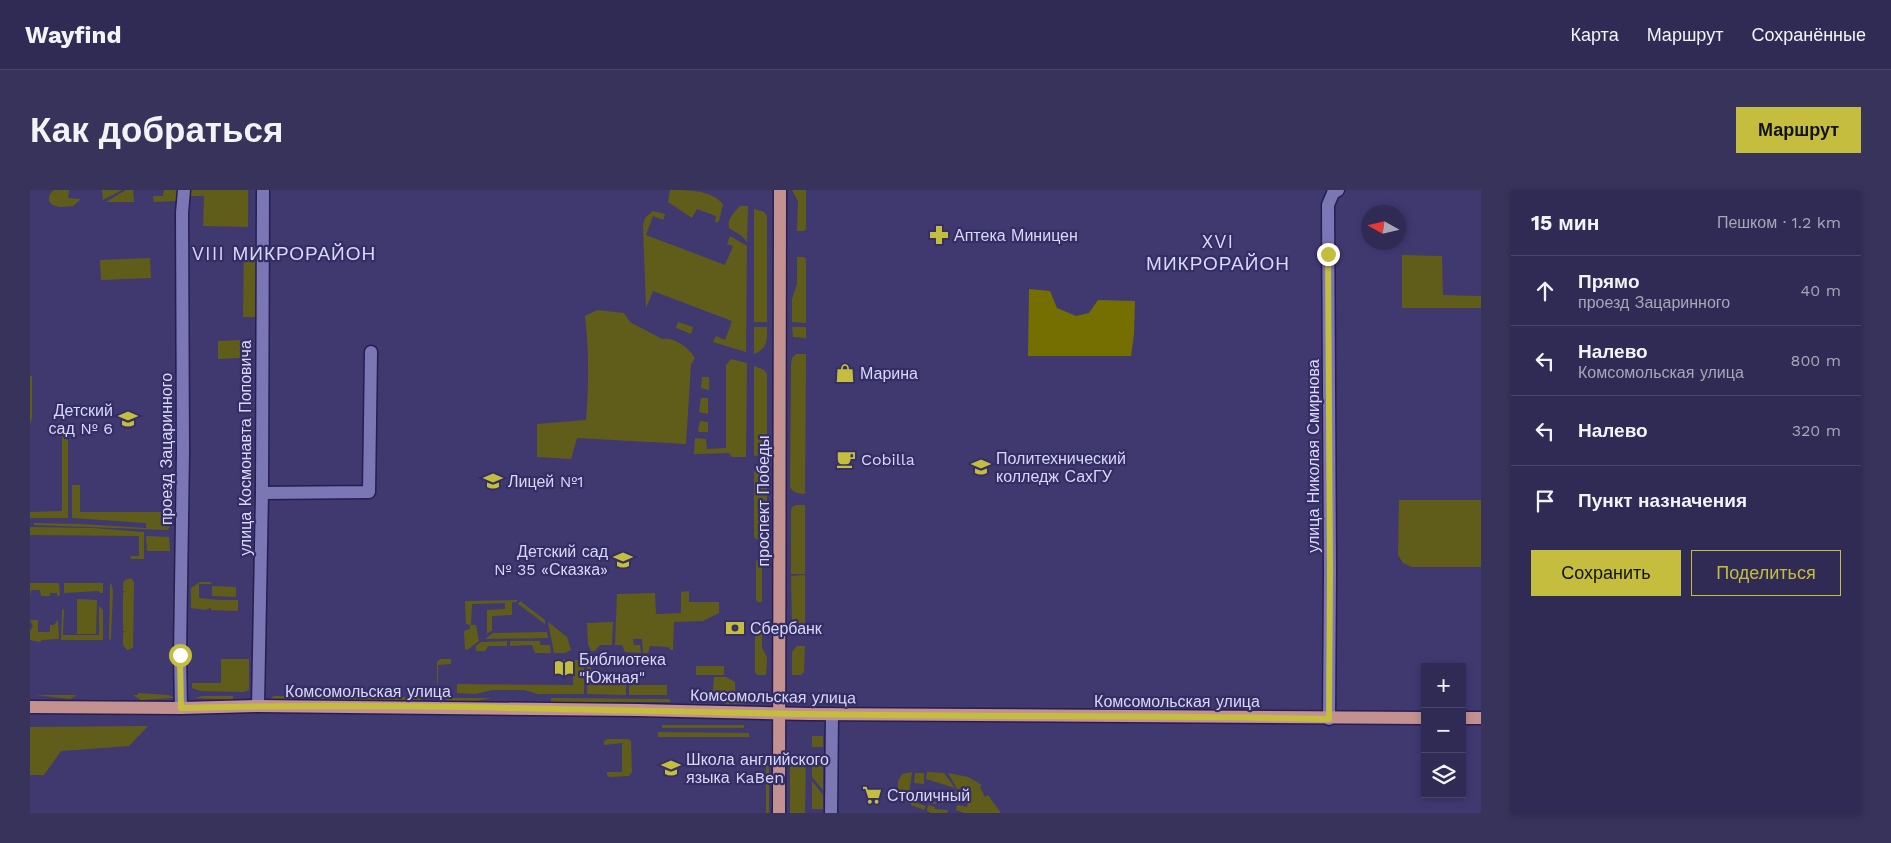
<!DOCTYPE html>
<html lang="ru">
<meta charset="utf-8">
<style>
body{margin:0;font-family:"Work Sans",sans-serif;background:#37335a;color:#f1f3f6}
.controls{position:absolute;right:15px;bottom:15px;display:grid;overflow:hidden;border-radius:0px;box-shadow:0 2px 8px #0003}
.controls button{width:45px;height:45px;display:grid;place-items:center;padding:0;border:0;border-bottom:1px solid #4a476b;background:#2f2b54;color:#f1f3f6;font:25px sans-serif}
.compass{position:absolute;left:1331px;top:15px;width:45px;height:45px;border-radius:50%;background:#2f2b54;box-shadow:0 2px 8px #0003;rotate:278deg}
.stop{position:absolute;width:15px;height:15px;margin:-11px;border:4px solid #c4bd3e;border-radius:50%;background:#fff}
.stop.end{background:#c4bd3e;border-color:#fff;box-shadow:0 1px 5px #0008}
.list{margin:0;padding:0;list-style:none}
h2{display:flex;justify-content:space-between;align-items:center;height:65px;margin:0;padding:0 20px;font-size:21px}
h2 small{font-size:16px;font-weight:400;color:#a7a7b8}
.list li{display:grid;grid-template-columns:32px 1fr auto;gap:15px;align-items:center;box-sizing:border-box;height:70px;padding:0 20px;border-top:1px solid #4a476b}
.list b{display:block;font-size:19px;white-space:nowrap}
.list p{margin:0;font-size:16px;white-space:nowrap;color:#a7a7b8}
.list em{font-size:16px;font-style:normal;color:#a7a7b8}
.actions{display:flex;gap:10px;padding:15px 20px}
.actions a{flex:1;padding:11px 0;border:1px solid #c4bd3e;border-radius:0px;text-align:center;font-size:18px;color:#c4bd3e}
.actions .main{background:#c4bd3e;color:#111}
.icon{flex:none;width:28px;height:28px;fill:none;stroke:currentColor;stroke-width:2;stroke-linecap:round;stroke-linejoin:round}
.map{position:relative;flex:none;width:1451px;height:623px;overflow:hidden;border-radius:0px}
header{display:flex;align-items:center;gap:30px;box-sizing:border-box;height:70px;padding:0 25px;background:#2f2b54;border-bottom:1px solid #4a476b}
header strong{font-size:24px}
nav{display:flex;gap:28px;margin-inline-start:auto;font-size:18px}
.intro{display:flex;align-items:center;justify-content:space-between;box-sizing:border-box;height:120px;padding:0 30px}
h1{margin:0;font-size:35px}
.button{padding:12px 22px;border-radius:0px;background:#c4bd3e;color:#111;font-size:18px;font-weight:700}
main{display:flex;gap:30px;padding:0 30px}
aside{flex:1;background:#2f2b54;border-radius:0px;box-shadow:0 2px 8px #0003}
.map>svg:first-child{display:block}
.green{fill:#605d1b}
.forest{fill:#746f00}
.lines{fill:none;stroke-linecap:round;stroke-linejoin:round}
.minor-casing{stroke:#261e52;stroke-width:15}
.major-casing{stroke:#261e52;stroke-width:15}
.minor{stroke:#7b77b4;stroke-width:12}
.major{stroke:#c49191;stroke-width:12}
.route{stroke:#c4bd3e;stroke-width:6}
.labels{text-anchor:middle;stroke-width:4.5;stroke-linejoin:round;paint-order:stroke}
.poi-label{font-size:16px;fill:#d8d8f9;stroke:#352e64;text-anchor:start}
.street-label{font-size:16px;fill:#d8d8f9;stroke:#352e64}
.quarter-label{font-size:19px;letter-spacing:1px;fill:#d8d8f9;stroke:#352e64}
</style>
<header>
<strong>Wayfind</strong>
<nav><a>Карта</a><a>Маршрут</a><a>Сохранённые</a></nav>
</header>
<div class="intro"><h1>Как добраться</h1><a class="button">Маршрут</a></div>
<main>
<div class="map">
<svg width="1451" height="623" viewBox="0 0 1451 623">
<rect width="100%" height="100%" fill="#3f3970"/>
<g class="green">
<path d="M24,0h15l-1,8 12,1v1l-7,6c-5,0 -12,2 -17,0 -10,-2 -8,-12 -2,-16z"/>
<path d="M72,0h20l-19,10z"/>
<path d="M96,0h7l1,12h-28z"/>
<path d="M134,0h13v11l-23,1 -1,-6h10z"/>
<path d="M161,0h57v37l-45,-1 1,-30h-13z"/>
<path d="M640,0c19,0 41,0 53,14l-4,17 -3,2 -1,-1 1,-6 -19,-7 -5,9 -24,-16z"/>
<path d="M762,0h14v39l-2,2h-7l1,-30z"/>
<path d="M710,16h8l-1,36 -5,-6 -13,-8c-2,-10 5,-15 11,-22z"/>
<path d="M724,19l10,3 3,4v106h-13z"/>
<path d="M623,21l12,3 -2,6 -10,-4 -7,19 79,30 8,-19 -6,-2 3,-8 17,10 -1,106 -33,-10 3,-6 9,4 7,-19 -79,-30 -7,17 -3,-83 2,-7z"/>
<path d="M214,56h15l-1,71h-15z"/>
<path d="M1372,65l40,1 1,39 38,1v12h-79z"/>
<path d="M767,67h7l2,2v64l-14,-1v-23l5,-15z"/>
<path d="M120,68l1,20 -50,2 -1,-20z"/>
<path d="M567,120l27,3 6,9 32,17c13,-2 27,9 33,19l-4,6 -5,80 -109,-6 -6,21 -34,-2v-33l49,-4c3,-35 3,-69 -1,-104z"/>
<path d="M648,132l15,5 -2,7 -15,-6z"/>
<path d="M724,137h13c0,12 1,22 -13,27z"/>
<path d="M762,137h14v11l-13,-1z"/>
<path d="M210,150v18l-22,1v-18z"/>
<path d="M766,164h10l-1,140c-7,-1 -11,0 -15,-7l1,-122 1,-7z"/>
<path d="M701,169l16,4 -1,94h-14l-3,-4 -35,1 1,-16 11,1 1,10 19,-1v-83z"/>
<path d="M724,176l10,4 3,4v75l-8,6 -5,1z"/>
<path d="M0,186h2v42l-2,6z"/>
<path d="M672,187h7v13l-8,-2z"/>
<path d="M671,208h7v16l-9,-2z"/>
<path d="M670,231l8,1v10h-9l-1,-2z"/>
<path d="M32,237h6v91h-38v-6l32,-1z"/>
<path d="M724,281l10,2 3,4v28l-4,14 -1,20h-6l-2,-2z"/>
<path d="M42,295h8v27h98l-10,18 -134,-5v-2l47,1 65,4v-5l-74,-5z"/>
<path d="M1369,310h82v67h-69l-9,-4 -5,-8z"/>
<path d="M766,315h9v69h-14v-63l1,-4z"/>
<path d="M0,337l63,1 51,4v27h-14l1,-3h8v-20l-109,-1z"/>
<path d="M116,346l23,1 1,14h-23z"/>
<path d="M727,370h5v42h-4l-2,-2v-38z"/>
<path d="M775,385v58c-8,0 -12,-1 -13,-9l-1,-48z"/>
<path d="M101,388l3,4 -1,66 -6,2 -4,-5v-12l2,-2h-2v-38l2,-2h-2v-8l2,-3z"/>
<path d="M170,392h10l2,2h-13v14l21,2h18v11l-27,-1v-2l-4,1v1l-16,-2v-20z"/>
<path d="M0,393h29l1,12 -3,1v-3h-7v3h-9l-1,-6h-9l-1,6z"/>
<path d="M34,393h39v10h-3l-1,-2 -35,2z"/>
<path d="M81,393l2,8 -2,49 -2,-1 1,-55z"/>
<path d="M182,396l24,1v10l-24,-1z"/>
<path d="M659,401v11h30v11l-16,8 -29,1 -1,28h-2l-3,-3 -18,-1 -2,7h-5l-1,-14h-9l1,6h6l1,8 -16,-1 -3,-7h-7l2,-51 38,-1 1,21 25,-1v-21z"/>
<path d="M47,409l20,1 -1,34h-19z"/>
<path d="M488,410l-2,2h-4v13l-20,1v14l-5,4v-24l18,-1v-6l-33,1 -1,21h5l3,16 -12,9 -2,-1 -1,-17 2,-2 4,-1v-4l-4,-1 -1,-23z"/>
<path d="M490,411l25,19v4l-27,-20z"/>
<path d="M69,416l4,4v30h-42l1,-30 2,-1 -1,26h36z"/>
<path d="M0,430h8v12h12v-7h4l4,-5 1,19 -17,1 -2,2 -10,-2v-9l3,-5z"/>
<path d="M518,432l19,15 4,13 -7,3h-10z"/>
<path d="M583,432l-1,23h-12l-5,6h-4l-3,-7 -1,-21z"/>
<path d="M731,436h1v22l5,9 -1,18h-9l-2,-3v-41z"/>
<path d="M517,442l1,6 -63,1 8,-6z"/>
<path d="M477,451v5h-19l-3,5h-9v-5l5,-4z"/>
<path d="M480,451h30v4h10l1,8h-16l-3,-8 -22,1z"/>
<path d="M767,456h8l-1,26 -3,3h-9v-23z"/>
<path d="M191,469h28v31l-6,2 -42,-1 -9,-3v-5h29z"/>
<path d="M410,469h11v5l-13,1v18h-1v-21z"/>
<path d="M530,470h24v34h-46l-14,-4h-32l-17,4 -18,-1v-9l116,1v-21h-13z"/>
<path d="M557,470l12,1v3h-8v21h35v10l-39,-1z"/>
<rect x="666" y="476" width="28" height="9"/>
<path d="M684,487h12l9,5v9h11v3l-24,-2 -29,2 -6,-2 26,-2z"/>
<rect x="599" y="495" width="38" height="10"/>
<path d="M108,503l31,2 6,3 -34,2 -8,-5h5z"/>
<path d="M6,505h41l-7,4z"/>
<path d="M172,506h31v4l-38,-2z"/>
<path d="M244,506l143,1 5,3h-148l-4,-1z"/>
<path d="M418,508h44l-21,4 -27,-1z"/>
<path d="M521,508l118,1 2,3h-120z"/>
<path d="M692,508l23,1v5h-19z"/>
<rect x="632" y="535" width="82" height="3"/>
<path d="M118,536l-19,20 -68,5 -17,24h-14v-48z"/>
<path d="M628,542l91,1v4h-91z"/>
<rect x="782" y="546" width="11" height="11"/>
<path d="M577,549h21l3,2 1,31 -3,4 -20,1 -2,-2v-3h15v-29l-18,2v-4z"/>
<rect x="736" y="564" width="3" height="59"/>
<path d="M760,566h16l-1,57h-15z"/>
<path d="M782,576h11v24l-11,-13z"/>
<path d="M882,582l-3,22h2l-2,10 -11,-8v-14l4,-8z"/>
<path d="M897,582l17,1 11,15 -29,-9z"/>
<path d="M885,583h9v11l-10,-1z"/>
<path d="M918,583l20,4 14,8 -2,2 5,10 3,-2 13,18h-37l-8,-3 1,-5 10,2 2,-10 -21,-5 -3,-2 24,3 1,-4h-13z"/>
<path d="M782,591l11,14v14h-11z"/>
<path d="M888,602h2l-1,6 17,4v2l-18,-4 -1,3 9,3 -2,4 -13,-5 2,-11 4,1z"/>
<path d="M898,615l7,2v2l13,1 -1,3h-16l-4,-2z"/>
</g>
<path class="forest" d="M999,99l21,2 7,17 19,8 13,-3 9,-13 37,1 -1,33 -3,22h-103z"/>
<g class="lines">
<g class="minor-casing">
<g id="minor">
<path d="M232,303l107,-1 2,-140"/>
<path d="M228,516l4,-213 1,-303"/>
<path d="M151,518l-1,-53 3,-203 -1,-239 2,-23"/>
<path d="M1299,529l1,-149 -2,-365 5,-12 5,-3"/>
<path d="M801,623l1,-99"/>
</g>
</g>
<g class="major-casing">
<g id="major">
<path d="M0,517l151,1 77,-2 381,4 170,4 616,4"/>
<path d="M1432,528h19"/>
<path d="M749,623l1,-623"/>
</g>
</g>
<use href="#minor" class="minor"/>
<use href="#major" class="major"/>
</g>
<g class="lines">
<path class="route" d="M150,465l1,53c210,-6 419,3 629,6 173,3 346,1 519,5l1,-149 -2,-316"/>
</g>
<defs>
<g id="pharmacy-bare" transform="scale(1.5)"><path d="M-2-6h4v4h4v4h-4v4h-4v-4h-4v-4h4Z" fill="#c4bd3e" stroke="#352e64" stroke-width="2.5" paint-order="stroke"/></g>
<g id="shop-bare" transform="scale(1.5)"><path d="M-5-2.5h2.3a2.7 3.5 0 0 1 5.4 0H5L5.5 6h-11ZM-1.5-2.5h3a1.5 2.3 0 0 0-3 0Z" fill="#c4bd3e" stroke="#352e64" stroke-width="2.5" paint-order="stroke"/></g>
<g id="school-bare" transform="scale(1.5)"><path d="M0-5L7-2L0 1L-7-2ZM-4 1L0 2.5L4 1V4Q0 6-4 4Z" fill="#c4bd3e" stroke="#352e64" stroke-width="2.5" paint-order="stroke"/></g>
<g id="cafe-bare" transform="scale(1.5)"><path d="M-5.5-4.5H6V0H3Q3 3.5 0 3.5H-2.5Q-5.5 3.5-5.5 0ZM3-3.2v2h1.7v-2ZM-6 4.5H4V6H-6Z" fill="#c4bd3e" stroke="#352e64" stroke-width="2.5" paint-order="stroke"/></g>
<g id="university-bare" transform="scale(1.5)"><path d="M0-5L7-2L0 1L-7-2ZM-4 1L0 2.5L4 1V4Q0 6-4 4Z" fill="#c4bd3e" stroke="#352e64" stroke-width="2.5" paint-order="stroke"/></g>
<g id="bank-bare" transform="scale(1.5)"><path d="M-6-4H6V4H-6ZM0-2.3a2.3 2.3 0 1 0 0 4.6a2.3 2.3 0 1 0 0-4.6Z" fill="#c4bd3e" stroke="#352e64" stroke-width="2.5" paint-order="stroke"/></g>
<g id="library-bare" transform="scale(1.5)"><path d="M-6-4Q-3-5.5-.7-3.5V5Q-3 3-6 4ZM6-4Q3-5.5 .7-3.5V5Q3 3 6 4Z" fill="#c4bd3e" stroke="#352e64" stroke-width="2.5" paint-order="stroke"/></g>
<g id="supermarket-bare" transform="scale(1.5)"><path d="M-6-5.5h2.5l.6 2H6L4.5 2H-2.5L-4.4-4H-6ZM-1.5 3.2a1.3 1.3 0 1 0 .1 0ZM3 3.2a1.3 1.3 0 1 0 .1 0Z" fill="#c4bd3e" stroke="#352e64" stroke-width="2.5" paint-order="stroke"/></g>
</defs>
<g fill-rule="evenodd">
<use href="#pharmacy-bare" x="909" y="45"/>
<use href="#shop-bare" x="815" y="183"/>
<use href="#school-bare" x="98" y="229"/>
<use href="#cafe-bare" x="816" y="269"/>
<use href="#university-bare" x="951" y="277"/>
<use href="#school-bare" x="463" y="291"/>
<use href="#school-bare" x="593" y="370"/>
<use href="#bank-bare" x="705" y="438"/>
<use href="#library-bare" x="534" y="478"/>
<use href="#school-bare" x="641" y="578"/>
<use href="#supermarket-bare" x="842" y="605"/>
</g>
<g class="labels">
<g class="poi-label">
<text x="924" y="51">Аптека Миницен</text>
<text x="830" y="189">Марина</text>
<text x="83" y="226" text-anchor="end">Детский<tspan x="83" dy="18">сад № 6</tspan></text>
<text x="966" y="274">Политехнический<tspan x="966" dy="18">колледж СахГУ</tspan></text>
<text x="831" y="275">Cobilla</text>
<text x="478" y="297">Лицей №1</text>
<text x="578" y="367" text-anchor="end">Детский сад<tspan x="578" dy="18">№ 35 «Сказка»</tspan></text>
<text x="720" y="444">Сбербанк</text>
<text x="549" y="475">Библиотека<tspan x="549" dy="18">"Южная"</tspan></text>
<text x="656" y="575">Школа английского<tspan x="656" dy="18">языка KaBen</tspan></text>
<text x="857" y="611">Столичный</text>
</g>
<g class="street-label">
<text transform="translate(215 258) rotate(-90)" y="6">улица Космонавта Поповича</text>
<text transform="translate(136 259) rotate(-90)" y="6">проезд Зацаринного</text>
<text transform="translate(1283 266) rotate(-90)" y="6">улица Николая Смирнова</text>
<text transform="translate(733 311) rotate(-90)" y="6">проспект Победы</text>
<text x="338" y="507">Комсомольская улица</text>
<text transform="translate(743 506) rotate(1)" y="6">Комсомольская улица</text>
<text x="1147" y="517">Комсомольская улица</text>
</g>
<g class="quarter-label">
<text x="1188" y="58">XVI<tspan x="1188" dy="22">МИКРОРАЙОН</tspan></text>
<text x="254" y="70">VIII МИКРОРАЙОН</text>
</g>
</g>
</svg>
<div class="controls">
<button>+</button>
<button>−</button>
<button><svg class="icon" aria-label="layers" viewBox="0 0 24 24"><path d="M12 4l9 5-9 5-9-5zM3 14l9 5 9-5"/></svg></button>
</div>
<svg class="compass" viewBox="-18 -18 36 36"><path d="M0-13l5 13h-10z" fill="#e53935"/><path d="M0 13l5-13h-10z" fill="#a7a7b8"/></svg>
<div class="stop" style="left:150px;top:465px"></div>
<div class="stop end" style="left:1298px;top:64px"></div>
</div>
<aside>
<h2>15 мин<small>Пешком · 1.2 km</small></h2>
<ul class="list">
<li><svg class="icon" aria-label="ahead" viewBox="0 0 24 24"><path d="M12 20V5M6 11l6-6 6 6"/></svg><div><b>Прямо</b><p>проезд Зацаринного</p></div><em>40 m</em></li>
<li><svg class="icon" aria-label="left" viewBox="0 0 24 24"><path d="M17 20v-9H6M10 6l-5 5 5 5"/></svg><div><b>Налево</b><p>Комсомольская улица</p></div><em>800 m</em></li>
<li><svg class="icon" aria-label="left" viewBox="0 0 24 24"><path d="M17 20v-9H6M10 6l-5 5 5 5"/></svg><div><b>Налево</b></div><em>320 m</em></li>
<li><svg class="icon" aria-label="arrive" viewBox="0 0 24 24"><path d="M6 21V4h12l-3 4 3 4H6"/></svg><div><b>Пункт назначения</b></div></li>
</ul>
<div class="actions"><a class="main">Сохранить</a><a>Поделиться</a></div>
</aside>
</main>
